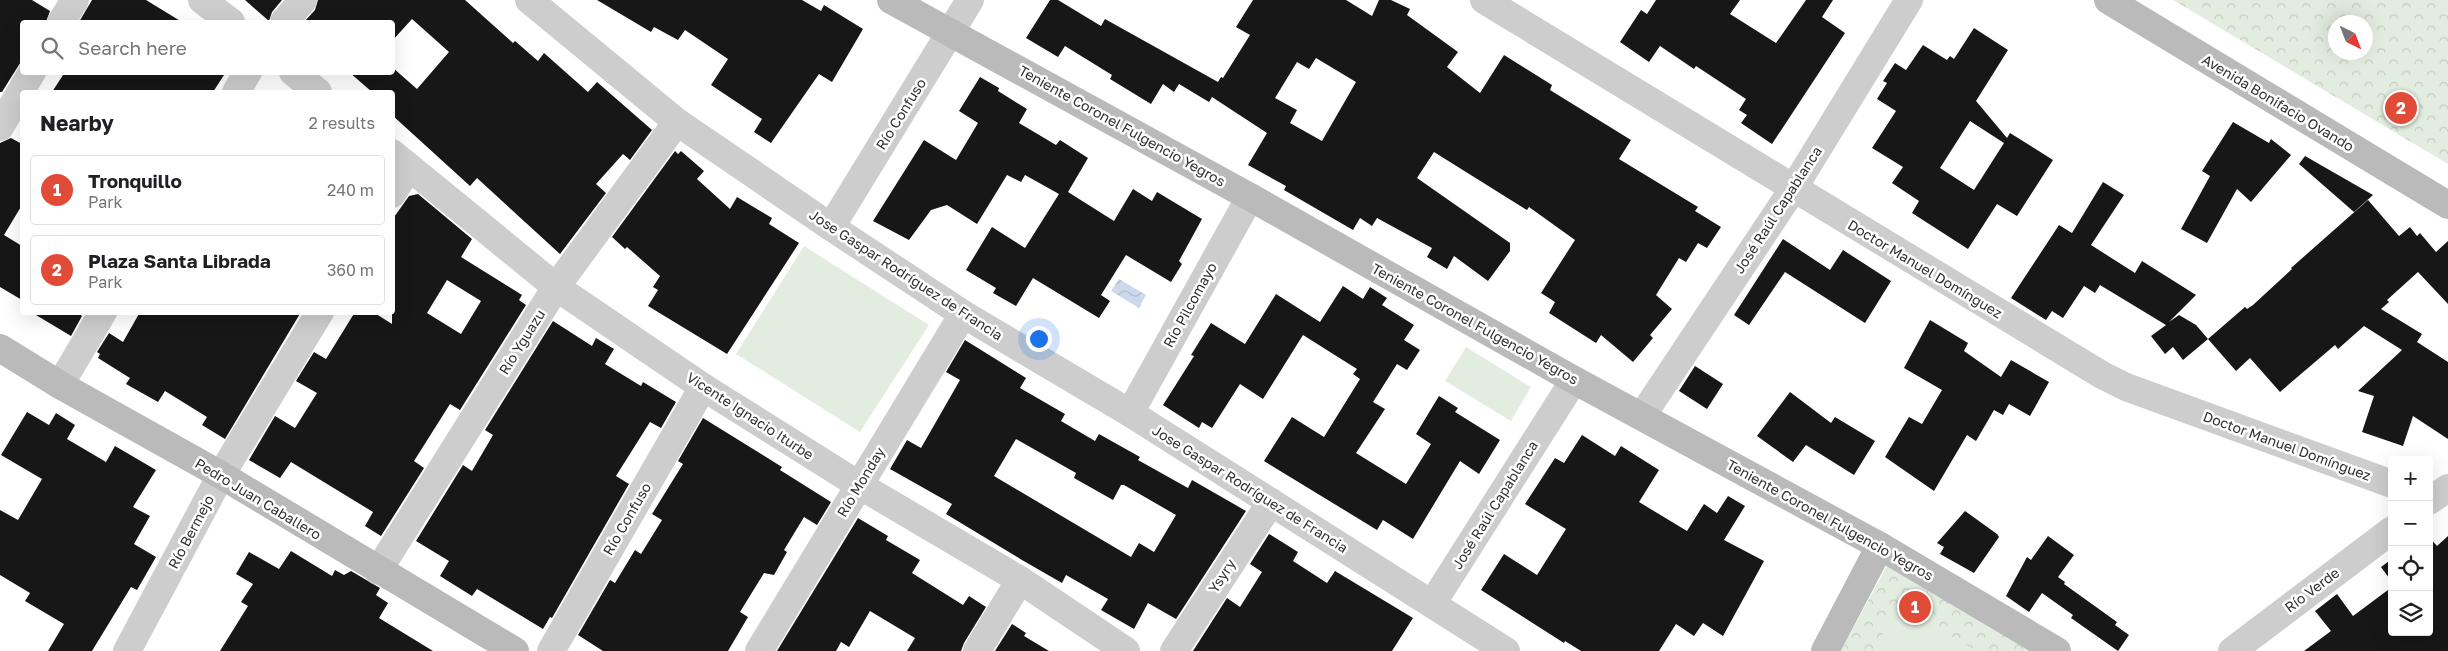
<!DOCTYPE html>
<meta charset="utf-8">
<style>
body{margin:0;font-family:"Golos Text",sans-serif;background:#f2f2f2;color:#202124}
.controls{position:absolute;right:15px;bottom:15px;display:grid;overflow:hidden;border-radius:5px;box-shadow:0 5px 20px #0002}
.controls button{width:45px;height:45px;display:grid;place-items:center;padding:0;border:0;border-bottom:1px solid #e0e0e0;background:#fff;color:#202124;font:25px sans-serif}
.compass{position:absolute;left:2328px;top:15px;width:45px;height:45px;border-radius:50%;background:#fff;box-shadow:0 5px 20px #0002;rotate:138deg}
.you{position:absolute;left:1038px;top:338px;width:18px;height:18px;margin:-12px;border:4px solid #fff;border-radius:50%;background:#1a73e8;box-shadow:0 0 0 8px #1a73e833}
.badge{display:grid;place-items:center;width:32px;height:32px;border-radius:50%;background:#e14c38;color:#fff;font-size:16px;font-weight:700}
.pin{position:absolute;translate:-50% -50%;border:2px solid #fff;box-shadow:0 1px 5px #0006}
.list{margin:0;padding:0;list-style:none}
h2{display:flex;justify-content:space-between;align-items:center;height:65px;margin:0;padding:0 20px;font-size:21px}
h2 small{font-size:16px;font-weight:400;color:#757577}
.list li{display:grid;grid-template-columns:32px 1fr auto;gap:15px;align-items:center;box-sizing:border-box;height:70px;margin:0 10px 10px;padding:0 10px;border:1px solid #e0e0e0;border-radius:5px}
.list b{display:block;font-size:19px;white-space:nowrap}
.list p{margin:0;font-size:16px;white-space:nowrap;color:#757577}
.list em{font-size:16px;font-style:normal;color:#757577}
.icon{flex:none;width:28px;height:28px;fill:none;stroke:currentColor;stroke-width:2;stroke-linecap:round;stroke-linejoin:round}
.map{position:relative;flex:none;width:2448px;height:651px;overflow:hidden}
.search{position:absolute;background:#fff;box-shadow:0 5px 20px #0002;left:20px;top:20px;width:375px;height:55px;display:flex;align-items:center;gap:12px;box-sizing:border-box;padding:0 18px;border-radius:5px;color:#757577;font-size:19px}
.panel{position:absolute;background:#fff;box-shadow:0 5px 20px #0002;left:20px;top:90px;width:375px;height:225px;border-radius:5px}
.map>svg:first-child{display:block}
.park{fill:url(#park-crowns);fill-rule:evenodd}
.pitch{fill:#e3eddf}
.water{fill:url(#water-waves)}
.building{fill:#171717;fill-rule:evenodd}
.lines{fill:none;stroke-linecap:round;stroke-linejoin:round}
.street{stroke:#cdcdcd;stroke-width:28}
.secondary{stroke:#bababa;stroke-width:28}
.labels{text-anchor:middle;stroke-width:5;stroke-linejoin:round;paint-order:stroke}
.street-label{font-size:14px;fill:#303030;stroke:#fff}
</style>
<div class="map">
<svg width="2448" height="651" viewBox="0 0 2448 651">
<defs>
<pattern id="park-crowns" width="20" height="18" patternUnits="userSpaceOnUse" patternTransform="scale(1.25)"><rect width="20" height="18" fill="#e3eddf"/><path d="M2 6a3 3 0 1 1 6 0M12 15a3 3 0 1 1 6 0" fill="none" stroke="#c3ccc0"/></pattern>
<pattern id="water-waves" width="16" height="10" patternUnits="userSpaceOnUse" patternTransform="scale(1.25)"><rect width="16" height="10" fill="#ccd9ec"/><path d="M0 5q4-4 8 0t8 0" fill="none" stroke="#b0bbcb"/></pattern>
</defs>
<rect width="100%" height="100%" fill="#fff"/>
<g class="park">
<path d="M2173,0h275v164zM2336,22h30v30h-30z"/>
<path d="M1889,562l152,89h-200z"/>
</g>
<g class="pitch">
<path d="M804,246l125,79 -69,107 -124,-78z"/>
<path d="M1466,347l65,40 -20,34 -66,-40z"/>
<path d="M1899,606l78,45h-104z"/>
</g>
<path class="water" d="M1119,279l27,16 -7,13 -28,-17z"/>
<g class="building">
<path d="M0,0h32l18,11 -4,11h-24v38l-20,32h-2z"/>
<path d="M92,0h54l36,22h-103z"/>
<path d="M245,0h37l-10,12 -3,9z"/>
<path d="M318,0h147l48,43 2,-2 23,20 6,-8 44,39 9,-10 55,48 -22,30 -7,-6 -27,30 10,9 -46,61 -83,-76 -7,8 -78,-71v-23h-20l-23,-20h43v-5l25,22 32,-37 -37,-33 -20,22v-19h-88l11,-12z"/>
<path d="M597,0h205l19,11 3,-6 39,24 -31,53 -13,-8 -48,69 -17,-11 8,-13 -51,-34 17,-26 -43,-29 -7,10 -24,-13 -3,5z"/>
<path d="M1050,0h8l43,26 4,-7 113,63 3,-5 2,1 27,-43 -14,-8 17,-27h93l26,16 7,-16h12l19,9 -3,6 51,37 -11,15 33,26 24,-38 48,30 -2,5 81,50 -12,19 79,48 -3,4 26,16 -14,21 -9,-5 -12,19 -7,-4 -23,37 16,14 -22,26 3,3 -20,24 -32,-27 -5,8 -47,-30 6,-11 -14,-9 34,-53 -46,-33 -2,3 -93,-58 -17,26 93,65v8l-22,30 -34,-25 -7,13 -20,-12 5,-9 -55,-30 -5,8 -12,-8 -7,12 -69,-40 2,-4 -38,-21 19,-32 -55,-36 -3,5 -30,-18 -5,8 -11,-8 -12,20 -41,-25 2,-4 -47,-29 -7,11 -32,-19zM1316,58l40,24 -34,59 -32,-18 7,-13 -22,-12 22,-36 12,7z"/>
<path d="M1656,0h84l-10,14 46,29 30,-43h27l-11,17 23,16 -73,111 -31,-21 6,-8 -8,-5 7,-11 -50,-33 -2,3 -34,-23 -11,16 -29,-20 21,-32 6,4z"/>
<path d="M1974,28l34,22 -32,51 31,37 3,-5 43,27 -36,56 -20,-12 -29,45 -56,-36 7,-12 -27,-18 11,-16 -31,-19 24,-37 -19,-12 10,-16 -4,-2 12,-18 11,7 17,-25 24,15 3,-4 4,3zM1970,121l34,22 -30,47 -34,-22z"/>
<path d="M65,72h161l-13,20h-161z"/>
<path d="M980,77l19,11 -1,3 29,18 -8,14 37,22 4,-5 28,18 -20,34 46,29 19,-32 19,12 5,-9 45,27 -23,42 3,3 -11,18 -45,-27 -25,40 9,6 -11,17 -66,-40 -17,28 -23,-13 3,-5 -30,-18 26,-43 33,21 34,-54 -34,-19 -4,7 -14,-7 -30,49 -30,-19 -16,5 -22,30 -36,-19 51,-81 32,20 22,-37 -19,-12z"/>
<path d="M2233,122l36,21 2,-4 20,16 -40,47 -14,-13 -30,54 -26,-14 29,-53 -8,-5z"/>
<path d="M11,138l11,6v61l-18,30 18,11v54l-22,-13v-144z"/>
<path d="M675,151l3,3 3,-3 23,20 -7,8 33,30 7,-12 35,21 -3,6 30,19 -72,111 -79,-48 10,-16 -5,-3 7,-11 -33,-29 -2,2 -13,-12z"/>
<path d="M2305,156l68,39 -19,17 -55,-48z"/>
<path d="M2103,182l21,13 -33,50 44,28 7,-12 54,34 -27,27 10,-7 17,10 12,14 -25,21 -10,-13 -8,7 -14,-18 15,-11 -66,-40 -5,8 -11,-7 -21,32 -11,-7 -6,9 -35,-22 48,-73 13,8z"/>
<path d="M418,194l54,45 -11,18 61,38 -3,5 7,5 -66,105 -10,-6 -36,57 10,7 -43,68 -16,-10 8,-14 -82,-50 -11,16 -31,-18 26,-44 20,12 22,-35 -21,-12 18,-29 12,7 29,-47h18l19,12v-104l17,-24zM447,280l34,21 -20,33 -34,-21z"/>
<path d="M2368,200l31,36 11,-9 7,9 3,-3 16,19 12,-11v63l-30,-32 -31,28 2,2 -8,7 41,25 -5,8 31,20v77l-35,-23 -10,30 -41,-14 12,-36 -16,-5 44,-41 -38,-24 -26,23 -3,-4 -55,47 -30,-34 -14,13 -28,-32 37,-32 2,2 6,-4 39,-36 -1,-1z"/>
<path d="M1783,239l47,31 13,-20 48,31 -26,42 -80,-51 -36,53 -15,-10z"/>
<path d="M1343,286l20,13 7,-12 17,11 -5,7 32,20 -10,15 16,10 -13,20 -10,-6 -24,38 12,7 -29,44 50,31 25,-40 -15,-10 23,-38 19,12 -3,4 45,28 -21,34 -19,-13 -47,78 -30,-19 -6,10 -113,-69 28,-44 32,20 36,-58 -7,-5 4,-5 -54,-34 -40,64 -23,-15 -28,44 -10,-6 -3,6 -36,-23 31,-49 -3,-1 20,-32 34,21 31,-50 44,28z"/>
<path d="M31,312h46l5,4 -11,20z"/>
<path d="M140,312h161l-76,127 -23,-14 5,-8 -42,-26 -7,11 -32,-18 4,-6 -32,-20 2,-4 -3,-2 12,-19 14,9z"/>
<path d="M1930,320l38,23 -4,8 37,26 10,-17 38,22 -19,34 -21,-12 -6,11 -9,-5 -18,31 -9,-6 -33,56 -49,-34 24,-40 13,7 20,-34 -38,-22z"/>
<path d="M553,321l39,25 4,-8 18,11 -9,15 36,22 2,-4 33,20 -15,26 -11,-6 -34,54 13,8 -77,134 -2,-1 -7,12 -66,-40 -5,7 -32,-20 9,-15 -33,-20 47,-76 9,6 21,-36 -8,-5z"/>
<path d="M965,340l61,38 -6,10 45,26 -4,7 34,20 4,-7 41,23 -2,3 50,28 4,-8 54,31 -70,108 -28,-16 -14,26 -33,-19 7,-11 -42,-24 -4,8 -40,-23 -76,-46 6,-10 -62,-35 17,-29 14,8 39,-68 -14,-8zM1016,439l60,34 -2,5 39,22 8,-15h3l52,30 -22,37 -15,-9 -8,14 -137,-81z"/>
<path d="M1695,366l28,18 -16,25 -28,-18z"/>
<path d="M1790,392l41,31 4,-6 40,24 -21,34 -48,-30 -13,17 -36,-26z"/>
<path d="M27,412l22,13 7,-12 19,12 -8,14 39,23 9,-16 41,24 -23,37 17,9 -16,28 22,13 -19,33 -6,-3 -39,64h-44l16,-27 -39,-23 5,-8 -30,-18v-65l18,10 24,-41 -41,-24z"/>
<path d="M703,418l79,49 -2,3 51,32 -14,23 -13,-8 -20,33 3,2 -13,23 -10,-2 -24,39 8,5 -20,34h-125l-25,-16 32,-55 5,3 20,-33 6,4 21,-34 -10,-6 31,-50 -5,-3z"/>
<path d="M1582,435l33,21 6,-10 38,24 -20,32 48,29 17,-27 13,9 11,-17 17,10 -21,34 40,21 -41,75 -20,-13 -9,13 -18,-12 -17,27h-78l-16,-10 -1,2 -83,-53 23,-36 33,21 29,-46 -41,-25 30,-46 9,5z"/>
<path d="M1965,511l32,23 2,3 -25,36 -34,-19 4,-7 -7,-4z"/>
<path d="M858,518l30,18 -2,4 34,20 -8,13 51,32 6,-9 17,11 -22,36 -3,8h-54l8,-13 -45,-27 -21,36 -8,-5 -5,9h-59z"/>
<path d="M1269,534l29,18 -5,9 34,22 8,-12 78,47 -21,33h-199l34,-53 13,9 22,-35 -12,-8z"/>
<path d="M2048,536l26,19 -16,22 7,5 -1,2 53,38 -2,3 14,10 -11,16 -47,-33 2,-3 -31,-22 -13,19 -23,-16 21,-39 4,3z"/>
<path d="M2448,536v115h-144l27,-20 -16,-20 22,-17 16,22 39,-29v45h37v-95l8,9z"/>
<path d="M291,551l41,25 3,-6 9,5 7,-4 29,17 -4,7 12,8 -9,15 54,33h-213l28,-45 -7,-4 12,-18 -17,-10 13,-22 30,17z"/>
<path d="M2392,559v23l-11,-15z"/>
<path d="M1012,624l14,9 -2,3 25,15h-54z"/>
</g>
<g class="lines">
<g class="street">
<path d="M202,0l29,22"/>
<path d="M529,0l148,122 154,105 132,87 167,99 376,238"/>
<path d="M1484,0l618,375 24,12 266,97"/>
<path d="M61,22l14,-22"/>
<path d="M284,22l19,-22"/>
<path d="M293,72l25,20"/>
<path d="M236,92l12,-20"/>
<path d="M0,127l32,-55"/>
<path d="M392,153l164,134 147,100 156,98 161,95 106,71"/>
<path d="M392,194l17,-27"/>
<path d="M831,227l139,-227"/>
<path d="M60,385l43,-73"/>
<path d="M1130,413l120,-216"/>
<path d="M1642,416l151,-227 116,-189"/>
<path d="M2429,501l19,-13"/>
<path d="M378,571l178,-284 121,-165"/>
<path d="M1432,604l142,-224"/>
<path d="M127,651l94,-176 99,-163"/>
<path d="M551,651l152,-264"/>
<path d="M759,651l204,-337"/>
<path d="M977,651l43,-71"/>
<path d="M1174,651l97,-149"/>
<path d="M2232,651l160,-121"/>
</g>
<g class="secondary">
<path d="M891,0l359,197 324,183 306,166 177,105"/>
<path d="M2108,0l340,205"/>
<path d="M0,348l60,37 161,90 294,176"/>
<path d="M1825,651l55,-105"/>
</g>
</g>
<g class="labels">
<g class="street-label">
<text transform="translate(2278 103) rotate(31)" y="5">Avenida Bonifacio Ovando</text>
<text transform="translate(901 114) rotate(-58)" y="5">Río Confuso</text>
<text transform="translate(1122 126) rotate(29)" y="5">Teniente Coronel Fulgencio Yegros</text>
<text transform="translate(1778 210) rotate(-57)" y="5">José Raúl Capablanca</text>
<text transform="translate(1925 269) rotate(31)" y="5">Doctor Manuel Domínguez</text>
<text transform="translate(906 275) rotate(33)" y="5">Jose Gaspar Rodríguez de Francia</text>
<text transform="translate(1190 305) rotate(-61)" y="5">Río Pilcomayo</text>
<text transform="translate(1475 324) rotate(29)" y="5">Teniente Coronel Fulgencio Yegros</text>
<text transform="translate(522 342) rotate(-58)" y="5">Río Yguazu</text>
<text transform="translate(750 416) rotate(33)" y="5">Vicente Ignacio Iturbe</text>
<text transform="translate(2287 446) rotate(20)" y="5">Doctor Manuel Domínguez</text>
<text transform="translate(861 482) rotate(-59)" y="5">Río Monday</text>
<text transform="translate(1250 489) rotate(32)" y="5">Jose Gaspar Rodríguez de Francia</text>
<text transform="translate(258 499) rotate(31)" y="5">Pedro Juan Caballero</text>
<text transform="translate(1495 505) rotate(-58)" y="5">José Raúl Capablanca</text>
<text transform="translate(627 519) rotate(-60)" y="5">Río Confuso</text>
<text transform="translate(1830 520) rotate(29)" y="5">Teniente Coronel Fulgencio Yegros</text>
<text transform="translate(191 532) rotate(-62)" y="5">Río Bermejo</text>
<text transform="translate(1222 576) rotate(-57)" y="5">Ysyry</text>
<text transform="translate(2312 590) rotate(-37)" y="5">Río Verde</text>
</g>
</g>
</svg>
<div class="controls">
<button>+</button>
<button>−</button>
<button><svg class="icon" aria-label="locate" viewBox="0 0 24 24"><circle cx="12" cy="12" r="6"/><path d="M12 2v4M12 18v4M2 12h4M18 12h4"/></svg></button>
<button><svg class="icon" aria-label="layers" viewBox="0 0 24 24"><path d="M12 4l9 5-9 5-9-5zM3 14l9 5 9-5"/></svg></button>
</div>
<svg class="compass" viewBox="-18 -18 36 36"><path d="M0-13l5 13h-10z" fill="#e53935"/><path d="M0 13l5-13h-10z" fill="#757577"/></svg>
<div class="you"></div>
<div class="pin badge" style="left:1915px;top:607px">1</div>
<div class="pin badge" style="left:2401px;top:108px">2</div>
<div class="search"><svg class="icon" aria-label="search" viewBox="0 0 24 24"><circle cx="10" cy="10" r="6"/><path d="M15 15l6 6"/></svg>Search here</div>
<section class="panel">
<h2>Nearby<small>2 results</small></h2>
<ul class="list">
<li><span class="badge">1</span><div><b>Tronquillo</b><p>Park</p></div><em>240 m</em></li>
<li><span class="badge">2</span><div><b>Plaza Santa Librada</b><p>Park</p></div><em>360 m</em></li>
</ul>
</section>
</div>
